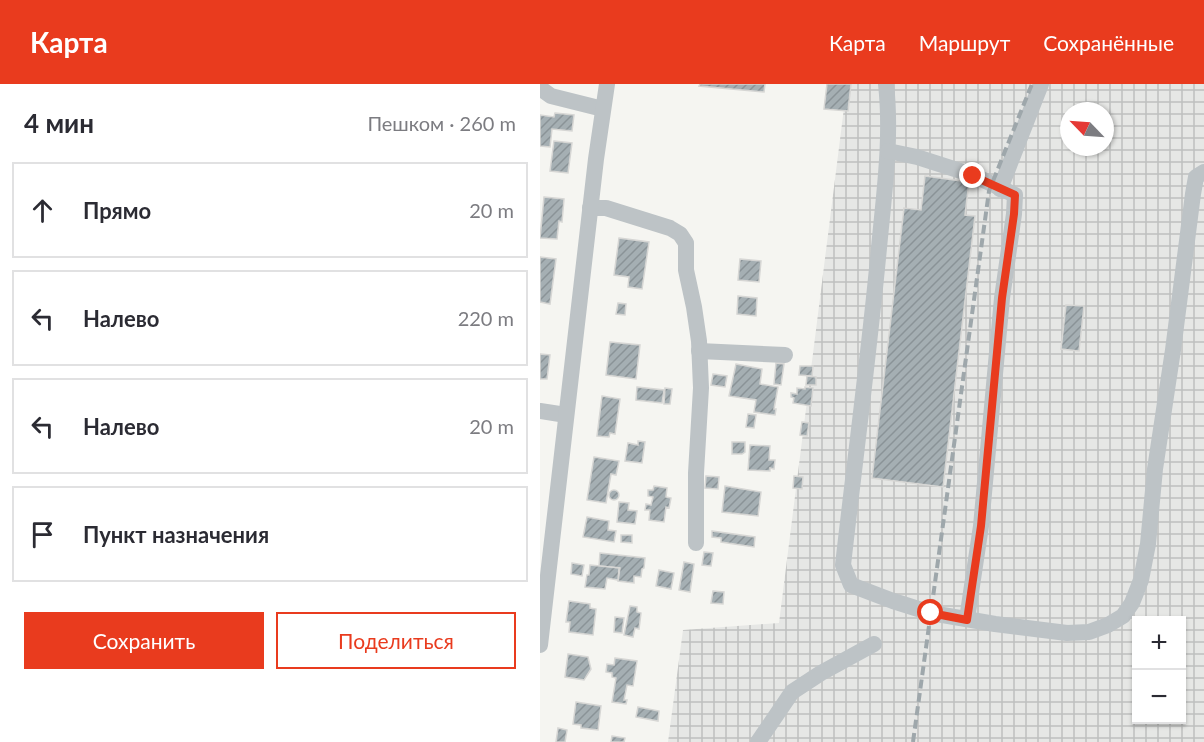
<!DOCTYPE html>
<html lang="ru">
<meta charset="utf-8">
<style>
body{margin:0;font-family:Lato,sans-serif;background:#f2f2f3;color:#2b2b33}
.controls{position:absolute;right:18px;bottom:18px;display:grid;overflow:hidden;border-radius:0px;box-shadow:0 2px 4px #0004}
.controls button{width:54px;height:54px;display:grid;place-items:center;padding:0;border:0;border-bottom:2px solid #e1e1e2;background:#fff;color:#2b2b33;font:30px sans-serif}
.compass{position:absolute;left:520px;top:18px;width:54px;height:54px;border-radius:50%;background:#fff;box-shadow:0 2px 4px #0004;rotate:295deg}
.stop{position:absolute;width:18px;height:18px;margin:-14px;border:4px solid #e93b1e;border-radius:50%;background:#fff}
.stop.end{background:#e93b1e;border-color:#fff;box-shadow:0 2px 6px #0008}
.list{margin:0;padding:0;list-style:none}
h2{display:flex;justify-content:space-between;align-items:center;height:78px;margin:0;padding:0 24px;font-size:26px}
h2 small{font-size:20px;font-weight:400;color:#7c7c81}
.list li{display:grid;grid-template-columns:39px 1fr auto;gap:18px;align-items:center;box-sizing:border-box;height:96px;margin:0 12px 12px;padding:0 12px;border:2px solid #e1e1e2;border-radius:0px}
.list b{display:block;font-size:22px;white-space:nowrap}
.list em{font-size:20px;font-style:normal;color:#7c7c81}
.actions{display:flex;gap:12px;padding:18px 24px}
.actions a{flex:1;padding:14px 0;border:2px solid #e93b1e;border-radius:0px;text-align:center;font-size:21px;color:#e93b1e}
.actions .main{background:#e93b1e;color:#fff}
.icon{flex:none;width:33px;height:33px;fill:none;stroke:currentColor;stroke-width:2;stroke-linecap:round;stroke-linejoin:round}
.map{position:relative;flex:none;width:664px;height:658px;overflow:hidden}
header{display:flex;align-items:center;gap:36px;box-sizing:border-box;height:84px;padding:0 30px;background:#e93b1e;color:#fff}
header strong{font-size:28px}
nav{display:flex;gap:33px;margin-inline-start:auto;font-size:21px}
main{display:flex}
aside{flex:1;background:#fff}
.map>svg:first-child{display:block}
.industrial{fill:url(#industrial-grid);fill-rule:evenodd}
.building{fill:url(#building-hatch);stroke:#d6d6d4;stroke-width:1.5}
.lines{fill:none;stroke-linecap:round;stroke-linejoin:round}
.minor{stroke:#bdc3c6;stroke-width:16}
.rail{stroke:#9ea7ab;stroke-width:4;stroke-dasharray:9 4.5;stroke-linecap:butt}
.route{stroke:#e93b1e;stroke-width:8}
</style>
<header>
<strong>Карта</strong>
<nav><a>Карта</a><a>Маршрут</a><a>Сохранённые</a></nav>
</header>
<main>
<aside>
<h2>4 мин<small>Пешком · 260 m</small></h2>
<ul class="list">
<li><svg class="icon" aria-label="ahead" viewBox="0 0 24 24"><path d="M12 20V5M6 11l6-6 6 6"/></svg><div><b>Прямо</b></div><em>20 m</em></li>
<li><svg class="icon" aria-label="left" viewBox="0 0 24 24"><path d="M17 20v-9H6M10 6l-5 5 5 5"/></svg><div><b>Налево</b></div><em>220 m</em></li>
<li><svg class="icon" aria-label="left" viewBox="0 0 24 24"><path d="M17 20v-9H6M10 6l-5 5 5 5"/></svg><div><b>Налево</b></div><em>20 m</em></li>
<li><svg class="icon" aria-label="arrive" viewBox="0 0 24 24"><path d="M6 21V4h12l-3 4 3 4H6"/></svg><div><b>Пункт назначения</b></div></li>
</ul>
<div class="actions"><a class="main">Сохранить</a><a>Поделиться</a></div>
</aside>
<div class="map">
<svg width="664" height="658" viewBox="0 0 664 658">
<defs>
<pattern id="industrial-grid" width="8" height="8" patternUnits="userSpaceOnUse" patternTransform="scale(1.5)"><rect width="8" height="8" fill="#e6e7e5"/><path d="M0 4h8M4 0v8" fill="none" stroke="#bec0bf"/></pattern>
<pattern id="building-hatch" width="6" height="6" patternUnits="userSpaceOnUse" patternTransform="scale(1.5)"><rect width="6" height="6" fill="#a5afb3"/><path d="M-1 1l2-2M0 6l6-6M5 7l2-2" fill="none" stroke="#8a9397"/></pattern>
</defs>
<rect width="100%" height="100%" fill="#f5f5f1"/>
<path class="industrial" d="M307,0h357v658h-536l15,-112 96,-7zM529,27h36v36h-36zM596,536h46v100h-46z"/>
<g class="building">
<path d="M160,0h65l-1,8 -65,-6z"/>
<path d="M287,0h24l-3,27 -24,-2z"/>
<path d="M15,29l19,2 -2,16 -20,-2 -2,18 -10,-1v-31l14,2z"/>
<path d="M14,57l18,2 -4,30 -18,-2z"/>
<path d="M385,92l44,6 -4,33 10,1 -32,271 -71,-9 32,-270 17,2z"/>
<path d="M4,113l20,2 -2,23 -3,-1 -2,18 -17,-1z"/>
<path d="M79,154l30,4 -7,47 -14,-2 1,-10 -15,-2z"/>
<path d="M0,173l16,2 -6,45 -10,-2z"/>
<path d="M200,175l21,2 -2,21 -21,-2z"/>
<path d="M198,212l19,2 -1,18 -19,-2z"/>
<path d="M78,219l8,1 -1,11 -9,-1z"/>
<path d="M526,221l18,1 -5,45 -18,-2z"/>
<path d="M70,258l30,3 -4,34 -30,-4z"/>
<path d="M0,270l10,1 -3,24h-7z"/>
<path d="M236,279l8,1 -3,21 -7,-1z"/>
<path d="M196,280l26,5 -2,15 18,3 -4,22h2l-1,6 -21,-3 2,-12 -27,-4z"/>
<path d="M260,282h13l-1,10 -13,-1z"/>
<path d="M173,290l14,2 -2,11 -14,-2z"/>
<path d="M267,292l9,1v8h-10z"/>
<path d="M97,303l27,3 -2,13 -26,-3z"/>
<path d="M265,303l8,1 -2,18 -18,-3 1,-5 -3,-1v-4l6,1v-6l8,1z"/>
<path d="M125,304l7,1 -2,15h-6z"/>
<path d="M62,312l18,3 -5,35 -5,-1 -1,4 -12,-1z"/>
<path d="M208,330l8,1 -2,13 -8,-1z"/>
<path d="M262,338l7,1 -2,13 -7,-1z"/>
<path d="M98,357l7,1 -3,21 -17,-2 3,-18 10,2z"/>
<path d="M192,358h13v10l-3,2h-10z"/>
<path d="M210,361l20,1 -1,14h6l-1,9 -4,-1v3l-22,-1z"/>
<path d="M54,373l25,4 -3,14 -5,-1 -5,29 -19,-3z"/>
<path d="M166,392l13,1 -1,12 -13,-1z"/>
<path d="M254,392l9,1 -1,12 -9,-1z"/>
<path d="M114,402l13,2 -1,9 5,1 -2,10 -3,-1 -2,15 -15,-2 1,-10h-5l1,-6 5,1 2,-8 -5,-1v-6h5z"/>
<path d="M185,402l36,6 -3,24 -36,-4z"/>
<circle cx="74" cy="411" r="5"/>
<path d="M79,418l10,1 -1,7 9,1 -2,13 -18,-2z"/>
<path d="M47,433l22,4 -1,9 8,1 -2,11 -31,-5z"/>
<path d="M172,447l43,6 -1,10 -33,-5v-4l-9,-1z"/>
<path d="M81,451h11v8l-11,-1z"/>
<path d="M164,468l9,1 -2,13 -9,-1z"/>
<path d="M60,469l45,5 -1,10 -2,1 -1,8 -7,-1v7l-16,-2 2,-13 -21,-2z"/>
<path d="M144,478l10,2 -4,28 -11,-2z"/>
<path d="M32,479l12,2 -2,11 -11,-2z"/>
<path d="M50,481l29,3 -1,12 -11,-2 -2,11 -20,-2 2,-12h2z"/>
<path d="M119,486l15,3 -3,16 -15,-3z"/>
<path d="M173,507l11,1 -1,12 -12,-1z"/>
<path d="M29,517l21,3v4l6,1 -3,26 -24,-3 1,-10h-4z"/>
<path d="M90,522l7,1v5l4,1 -2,16 -4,-1 -2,9 -9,-2z"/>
<path d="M75,533l9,1 -2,15 -8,-1z"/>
<path d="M28,570l20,3 3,12 -7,11 -19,-3z"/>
<path d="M75,574l22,3 -4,25 -6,-1 -3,15h3l-1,4 -14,-2 4,-24 -4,-1v-4l-6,-1 1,-8 7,1z"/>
<path d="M36,618l25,4 -3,24 -17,-2v-3l-8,-1z"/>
<path d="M98,623l21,4 -1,10 -22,-4z"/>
<path d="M18,644l9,2 -2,12h-9z"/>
<path d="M72,652l13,2 -1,4h-13z"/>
</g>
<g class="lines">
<g class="minor">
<path d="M346,0c6,55 -2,109 -7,164 -10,106 -24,211 -36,317l8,20 42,16 38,12 64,11 72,9 22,-1 19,-7 15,-9 9,-13 9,-23 7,-36 7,-75 18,-119 20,-156 3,-17 8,-5"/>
<path d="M0,4l11,8 52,13"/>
<path d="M348,67l29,6 56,18 42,20 -1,19 -12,84 -21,228 -14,93"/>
<path d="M460,105l41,-105"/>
<path d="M50,124h16l64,20 10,6 6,9v27l8,37 5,34 2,47 -5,85v70"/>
<path d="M159,267l86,4"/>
<path d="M0,327l26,4"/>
<path d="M0,561l56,-486 11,-75"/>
<path d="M218,658l34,-50 29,-19 53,-29"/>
</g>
<path class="rail" d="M373,658l76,-551 43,-107"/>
</g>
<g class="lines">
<path class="route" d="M391,529l36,7 14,-94 21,-228 12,-84 1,-19 -42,-19"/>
</g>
</svg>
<div class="controls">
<button>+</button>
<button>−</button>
</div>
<svg class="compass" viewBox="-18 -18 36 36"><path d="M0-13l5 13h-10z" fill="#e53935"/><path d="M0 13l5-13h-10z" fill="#7c7c81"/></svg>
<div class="stop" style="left:391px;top:529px"></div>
<div class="stop end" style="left:433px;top:92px"></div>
</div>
</main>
